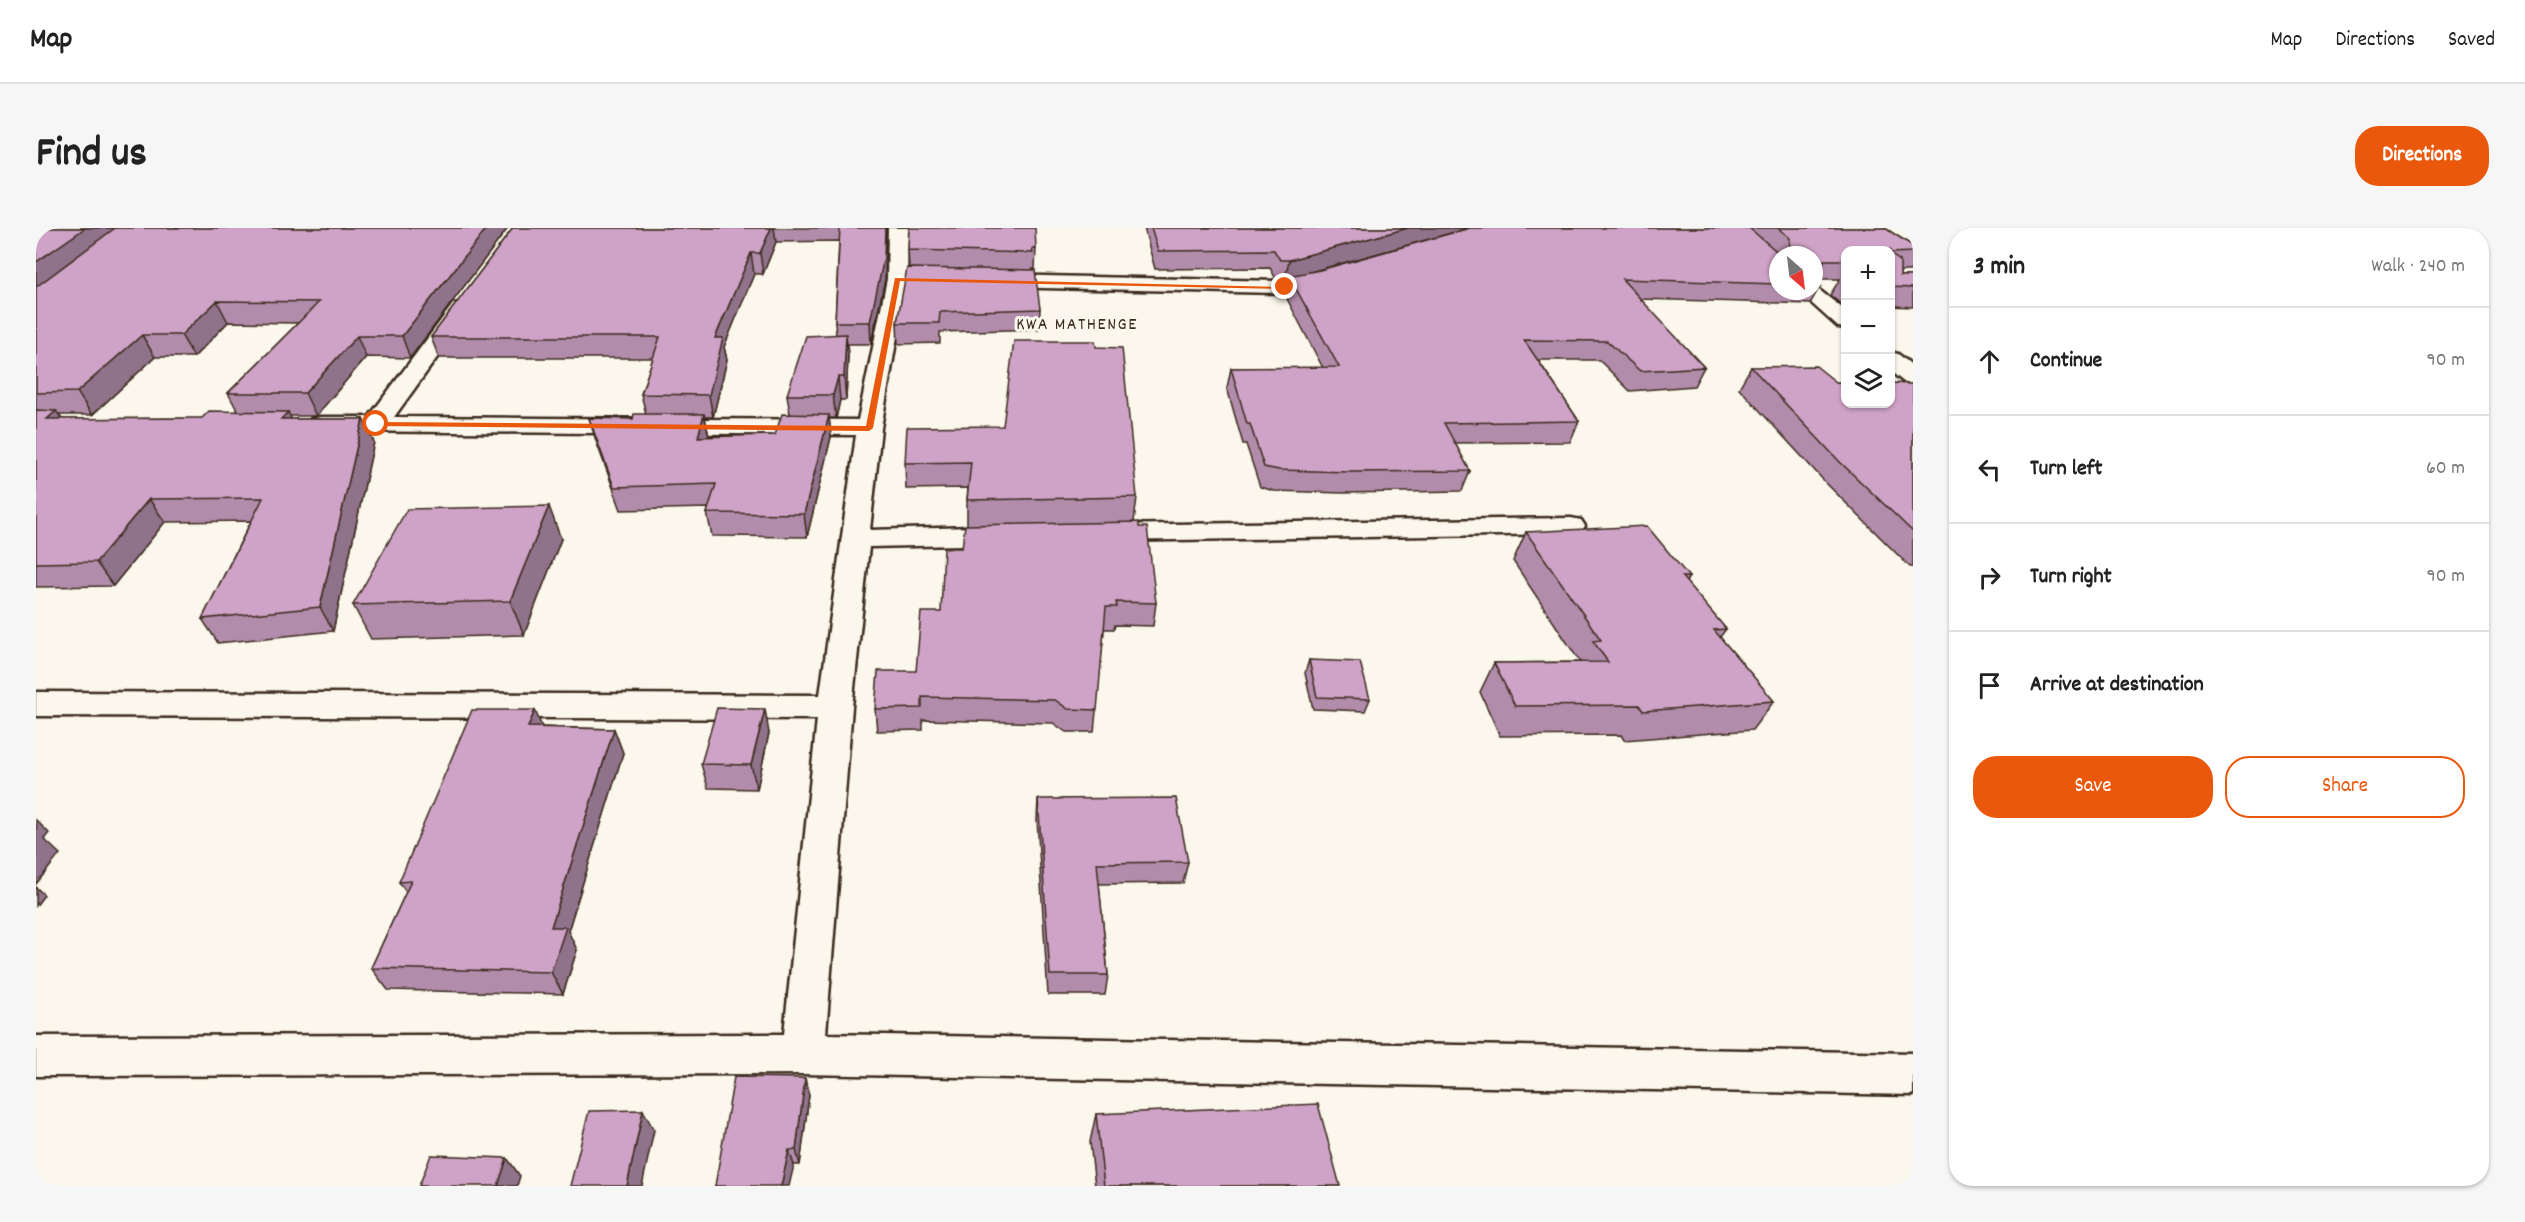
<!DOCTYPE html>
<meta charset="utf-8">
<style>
body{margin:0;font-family:Dekko,sans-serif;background:#f6f6f6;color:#222}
.controls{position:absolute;right:18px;top:18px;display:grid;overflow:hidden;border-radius:12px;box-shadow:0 2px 4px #0004}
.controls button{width:54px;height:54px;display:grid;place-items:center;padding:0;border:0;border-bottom:2px solid #e0e0e0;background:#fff;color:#222;font:30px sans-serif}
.compass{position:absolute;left:1733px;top:18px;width:54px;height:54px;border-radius:50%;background:#fff;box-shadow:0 2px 4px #0004;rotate:152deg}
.stop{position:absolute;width:18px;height:18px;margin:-14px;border:4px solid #ea580c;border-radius:50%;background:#fff}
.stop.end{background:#ea580c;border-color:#fff;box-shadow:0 2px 6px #0008}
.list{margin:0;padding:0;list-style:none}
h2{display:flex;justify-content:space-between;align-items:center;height:78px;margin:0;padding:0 24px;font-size:26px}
h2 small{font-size:20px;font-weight:400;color:#767676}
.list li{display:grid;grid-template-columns:39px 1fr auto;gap:18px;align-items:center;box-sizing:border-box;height:108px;padding:0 24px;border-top:2px solid #e0e0e0}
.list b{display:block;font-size:22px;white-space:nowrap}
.list em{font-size:20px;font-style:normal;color:#767676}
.actions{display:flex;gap:12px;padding:18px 24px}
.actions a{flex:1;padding:14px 0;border:2px solid #ea580c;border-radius:24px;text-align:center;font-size:21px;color:#ea580c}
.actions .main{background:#ea580c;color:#fff}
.icon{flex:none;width:33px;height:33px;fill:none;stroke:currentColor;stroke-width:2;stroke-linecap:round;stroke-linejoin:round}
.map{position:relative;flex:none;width:1877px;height:958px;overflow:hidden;border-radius:24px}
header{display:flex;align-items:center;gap:36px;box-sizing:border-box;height:84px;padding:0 30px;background:#fff;border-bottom:2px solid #e0e0e0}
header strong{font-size:28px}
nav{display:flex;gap:33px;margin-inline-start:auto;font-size:21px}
.intro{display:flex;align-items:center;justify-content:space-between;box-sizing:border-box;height:144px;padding:0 36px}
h1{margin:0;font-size:42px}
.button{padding:15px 27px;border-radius:24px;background:#ea580c;color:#fff;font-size:21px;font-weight:700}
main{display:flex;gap:36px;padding:0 36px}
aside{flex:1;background:#fff;border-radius:24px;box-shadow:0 2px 4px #0004}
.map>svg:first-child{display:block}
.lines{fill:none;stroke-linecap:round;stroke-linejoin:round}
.minor-casing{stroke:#3b2a1e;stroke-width:5}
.minor{fill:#fbf7ec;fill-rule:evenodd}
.wall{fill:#b28cab;stroke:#3b2a1e;stroke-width:1.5;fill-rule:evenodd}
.shaded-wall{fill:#91728b;stroke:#3b2a1e;stroke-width:1.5}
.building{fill:#cfa3c7;stroke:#3b2a1e;stroke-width:1.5}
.route{fill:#ea580c}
.labels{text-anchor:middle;stroke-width:6;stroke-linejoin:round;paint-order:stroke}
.far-quarter-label{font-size:18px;letter-spacing:1.5px;fill:#3b2a1e;stroke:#fbf7ec}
</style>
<header>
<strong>Map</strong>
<nav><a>Map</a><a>Directions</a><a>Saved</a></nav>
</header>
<div class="intro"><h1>Find us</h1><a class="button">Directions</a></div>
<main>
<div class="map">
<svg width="1877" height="958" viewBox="0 0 1877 958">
<rect width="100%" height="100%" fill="#fbf7ec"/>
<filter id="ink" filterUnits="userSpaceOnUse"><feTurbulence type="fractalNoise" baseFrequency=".0167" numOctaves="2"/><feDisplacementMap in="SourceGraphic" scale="12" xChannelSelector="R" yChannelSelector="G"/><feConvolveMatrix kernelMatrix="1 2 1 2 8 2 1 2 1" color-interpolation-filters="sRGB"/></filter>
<g filter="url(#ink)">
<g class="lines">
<g class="minor-casing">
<g id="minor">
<path d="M852,0h20l-1,51 -26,149 -11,102 137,-4 10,3 4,6 -4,6 -10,3 -138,3 -17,160 -26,327 1087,19v42l-1110,-21 -767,2v-40l748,-2 33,-315 -781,-3v-24l784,3 36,-260 -536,-4 -9,-2 -3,-5 3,-5 9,-2h49l84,-113 8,-1 8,1 3,5 -78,108 464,3 29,-141z"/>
<path d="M1294,43l7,2 3,4 -3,4 -52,12 -293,-6 -7,-2 -3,-4 3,-4 7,-2 293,6z"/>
<path d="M1778,58l32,25v17l-8,-1 -40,-36h16z"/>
<path d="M1854,124l8,2 15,12v19l-8,-2 -15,-12z"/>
<path d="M1535,290l10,2 4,6 -4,6 -10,2 -467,7 -10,-2 -4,-6 4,-6 10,-2z"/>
</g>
</g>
<use href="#minor" class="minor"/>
</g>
<g class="wall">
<path d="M0,0h472l-98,130 -44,-1 -50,59h-26l1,3h72l11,23 -41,189 -115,12 -16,-24 49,-98 -86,1 -52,64 -77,1zM192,94l70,1 -70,70 10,19 -36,6 -140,1 -3,-4h33l63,-58h39z"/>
<path d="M477,0h373l-1,51 -14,65h-24l1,12 -2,44h-6l-4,18h-7l2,19 -24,100 -95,-1 -5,-23 2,-5 -88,2 -25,-69 -7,-23 44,1 13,-5 -5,-20 12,-36h-214l-8,-21zM803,13l-4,81 1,13 -49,60 3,19 -15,21 -66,2 -4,-20h8l14,-57 -3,-13 30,-73h9l13,-32z"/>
<path d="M1108,0h325l-166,46 17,-4 150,-42h415l28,18v20l-3,5h-10v5h13v31l-23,-1v-56h-45v56h-2l-13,-11 10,-16h-23l-1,3 4,4 -10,18 -170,-5 64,68 -10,19 -64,5 -31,-31h-61l41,61 -9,21 -115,1 15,28 -8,20 -119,2 -69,-2 -14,-4 -14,-43h-3l-16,-56 4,-20h92l-38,-73 4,-17 -4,1h-9l-6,-11 -115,1zM1742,27h36v36h-36z"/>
<path d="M1000,21l-1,20h-3v1l8,39 -1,20 -99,3v11l-42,1 -1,-21 12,-55 -1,-18z"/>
<path d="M1060,119l41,150 -3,25 5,5 17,76 -3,23 -38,-1 -1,4h-10l-10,103h-28l-13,-9 -130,-3v10l-46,1 -2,-22 41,-38 25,-59 21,-64 5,-23v-25l1,-12 -62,1 -1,-26 98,-37z"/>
<path d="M1715,139l85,15 77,2v183h-3l-84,-84 -87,-95z"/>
<path d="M1490,304l163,45 -3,5 40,47 -6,8 54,64 -22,29 -128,10 -3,-5 -121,1 -20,-44 14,-29 86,-1 -67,-101z"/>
<path d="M525,311l-37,96 -153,4 -18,-34z"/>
<path d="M1273,432l61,39 -5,12 -52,-2 -8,-36z"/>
<path d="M506,499l72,2 9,24 -55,178 9,19 -14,44 -175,-4 -17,-22 35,-76 -7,-10z"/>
<path d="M733,505l-12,56 -49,-1 -7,-24z"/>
<path d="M1002,571l150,63 -5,21 -84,1 9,91 -3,20h-57l-11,-175z"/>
<path d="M773,867l-9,70h-6l-79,21z"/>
<path d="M1060,886l244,72h-245l-5,-44z"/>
</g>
<g class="shaded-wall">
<path d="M49,0h39l-88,64v-30z"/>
<path d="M451,0h21l-98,130 -8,-22z"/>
<path d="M735,0h3l2,14 -13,32 -3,-21z"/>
<path d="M849,0h1l-1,51 -14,65 -1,-22z"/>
<path d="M1372,0h61l-184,51 4,-19z"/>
<path d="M715,25l3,21 -30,73 3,13 -14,57 -4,-22 6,-57z"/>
<path d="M181,73l11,21 -34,35 -13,-22z"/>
<path d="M810,106l2,22 -2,44 -2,-23z"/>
<path d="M106,107l13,22 -63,58 -15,-23z"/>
<path d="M321,108l9,21 -50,59 -11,-23z"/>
<path d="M802,149l2,23 -4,18 -3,-23z"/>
<path d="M20,183l16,22 -25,-14z"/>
<path d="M252,184l11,23 -18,-16z"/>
<path d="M668,186l5,23h-11z"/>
<path d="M793,187l2,22 -24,100 -3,-23z"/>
<path d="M327,191l11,23 -41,189 -13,-24z"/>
<path d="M113,271l16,23 -52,64 -17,-24z"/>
<path d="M513,278l12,33 -37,96 -14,-34z"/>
<path d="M729,481l4,24 -12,56 -6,-24z"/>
<path d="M499,482l10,24 -17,-7z"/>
<path d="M578,501l9,24 -55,178 9,19 -14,44 -12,-22v-45z"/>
<path d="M0,592l13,13 -5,6 16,15 -24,30z"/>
<path d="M0,659l8,8 -8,11z"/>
<path d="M769,850l4,17 -9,70 -4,-15z"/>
<path d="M607,882l11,20 -12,56h-15z"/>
<path d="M753,922l5,15 -5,21h-8z"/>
<path d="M471,930l13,18 -3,10h-19z"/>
</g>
<g class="building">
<path d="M0,0h49l-49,34z"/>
<path d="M79,0h372l-85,108h-45l-52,57h-77l91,-91 -102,-1 -36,34h-39l-65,57 -41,1v-106z"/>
<path d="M477,0h258l-11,25h-9l-36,85h8l-14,57 -68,-1 19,-57h-229z"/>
<path d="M804,0h45l-1,30 -14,64h-35z"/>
<path d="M873,0h126l1,21h-4l1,4 -125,-3z"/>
<path d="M1115,0h257l-119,32h-9l-6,-10 -116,1z"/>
<path d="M1434,0h279l31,26 7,1h-9v29l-156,-5 82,88 -64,4 -33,-30 -83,-1 55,81 -135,2 26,48 -121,1 -70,-2 -15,-3 -14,-43h-3l-16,-56 108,-1 -50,-91 31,-6z"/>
<path d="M1742,0h107l28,18v6l-23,1v-3h-45v10h-21l-2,10h-8v-15h-25l1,-17z"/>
<path d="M1854,26l10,7v15h13v12l-23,-1z"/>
<path d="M871,40l128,2 5,39 -100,3 -1,11h-42z"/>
<path d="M1778,52l6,6 -6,-1z"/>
<path d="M810,106l-2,43h-6l-5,18h-46l19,-59z"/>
<path d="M978,113h81l1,6 26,1 15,149 -170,3 4,-38 -66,1 2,-36 96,-1z"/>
<path d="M1780,138l20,16 9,1v21h45v-21l23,1v148l-73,-70 -89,-95z"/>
<path d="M0,182l20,1 -9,8 155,-1 7,-7 79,1 -7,7h82l-43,188 -118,12 61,-121 -114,1 -53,63 -60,1z"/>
<path d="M598,186h70l-6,23 77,-2 7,-21 47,1 -25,99 -97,-1 9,-29 -102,3 -25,-69 44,1z"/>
<path d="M513,278l-39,95 -157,4 54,-96z"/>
<path d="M1103,294v5h8l9,76 -40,-1 1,5h-11l-9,103 -29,-1 -13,-9 -133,-3v11l-47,1 3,-38h38l5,-59h20l3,-64h18l3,-23z"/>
<path d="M1611,298l42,51h-7l44,52 -12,1 60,71 -131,10 -4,-6 -124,1 -21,-43 114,-1 -15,-21 8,-1 -75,-108z"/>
<path d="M1273,432l51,2 10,37 -53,-2z"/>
<path d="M681,480l48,1 -14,56 -50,-1z"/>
<path d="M436,482h63l-7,17 86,2 -63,198h15l-15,45 -180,-4 40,-87 -12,1z"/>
<path d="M1140,570l12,64 -91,1 11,112h-58l-12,-176z"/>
<path d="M698,849l71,1 -9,72h-7l-8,36h-66z"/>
<path d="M1282,876l22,82h-236l-8,-72z"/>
<path d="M607,882l-16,76h-57l19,-75z"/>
<path d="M395,927l76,3 -9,28h-79z"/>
</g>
</g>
<path class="route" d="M859,50l393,9 -3,2 -385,-8 -27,147 -4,3 -493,-5 -3,-2 3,-2 490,4z"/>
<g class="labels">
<g class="far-quarter-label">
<text x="1041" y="101">KWA MATHENGE</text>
</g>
</g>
</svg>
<div class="controls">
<button>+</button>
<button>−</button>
<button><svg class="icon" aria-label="layers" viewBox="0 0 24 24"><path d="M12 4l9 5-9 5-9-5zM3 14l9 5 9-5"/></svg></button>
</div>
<svg class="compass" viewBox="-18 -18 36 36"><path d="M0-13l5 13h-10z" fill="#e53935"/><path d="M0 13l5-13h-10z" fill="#767676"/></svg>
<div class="stop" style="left:340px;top:196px"></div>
<div class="stop end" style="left:1249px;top:59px"></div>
</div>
<aside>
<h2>3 min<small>Walk · 240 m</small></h2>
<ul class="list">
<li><svg class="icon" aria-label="ahead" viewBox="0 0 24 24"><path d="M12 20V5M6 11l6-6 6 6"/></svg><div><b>Continue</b></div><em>90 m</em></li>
<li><svg class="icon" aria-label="left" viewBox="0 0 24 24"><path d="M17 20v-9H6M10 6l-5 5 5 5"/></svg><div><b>Turn left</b></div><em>60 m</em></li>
<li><svg class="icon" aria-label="right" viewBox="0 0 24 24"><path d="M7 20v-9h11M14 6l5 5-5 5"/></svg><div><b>Turn right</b></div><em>90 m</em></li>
<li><svg class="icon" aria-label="arrive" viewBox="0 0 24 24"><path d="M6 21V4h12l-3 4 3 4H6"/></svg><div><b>Arrive at destination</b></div></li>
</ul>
<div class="actions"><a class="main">Save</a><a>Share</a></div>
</aside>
</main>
